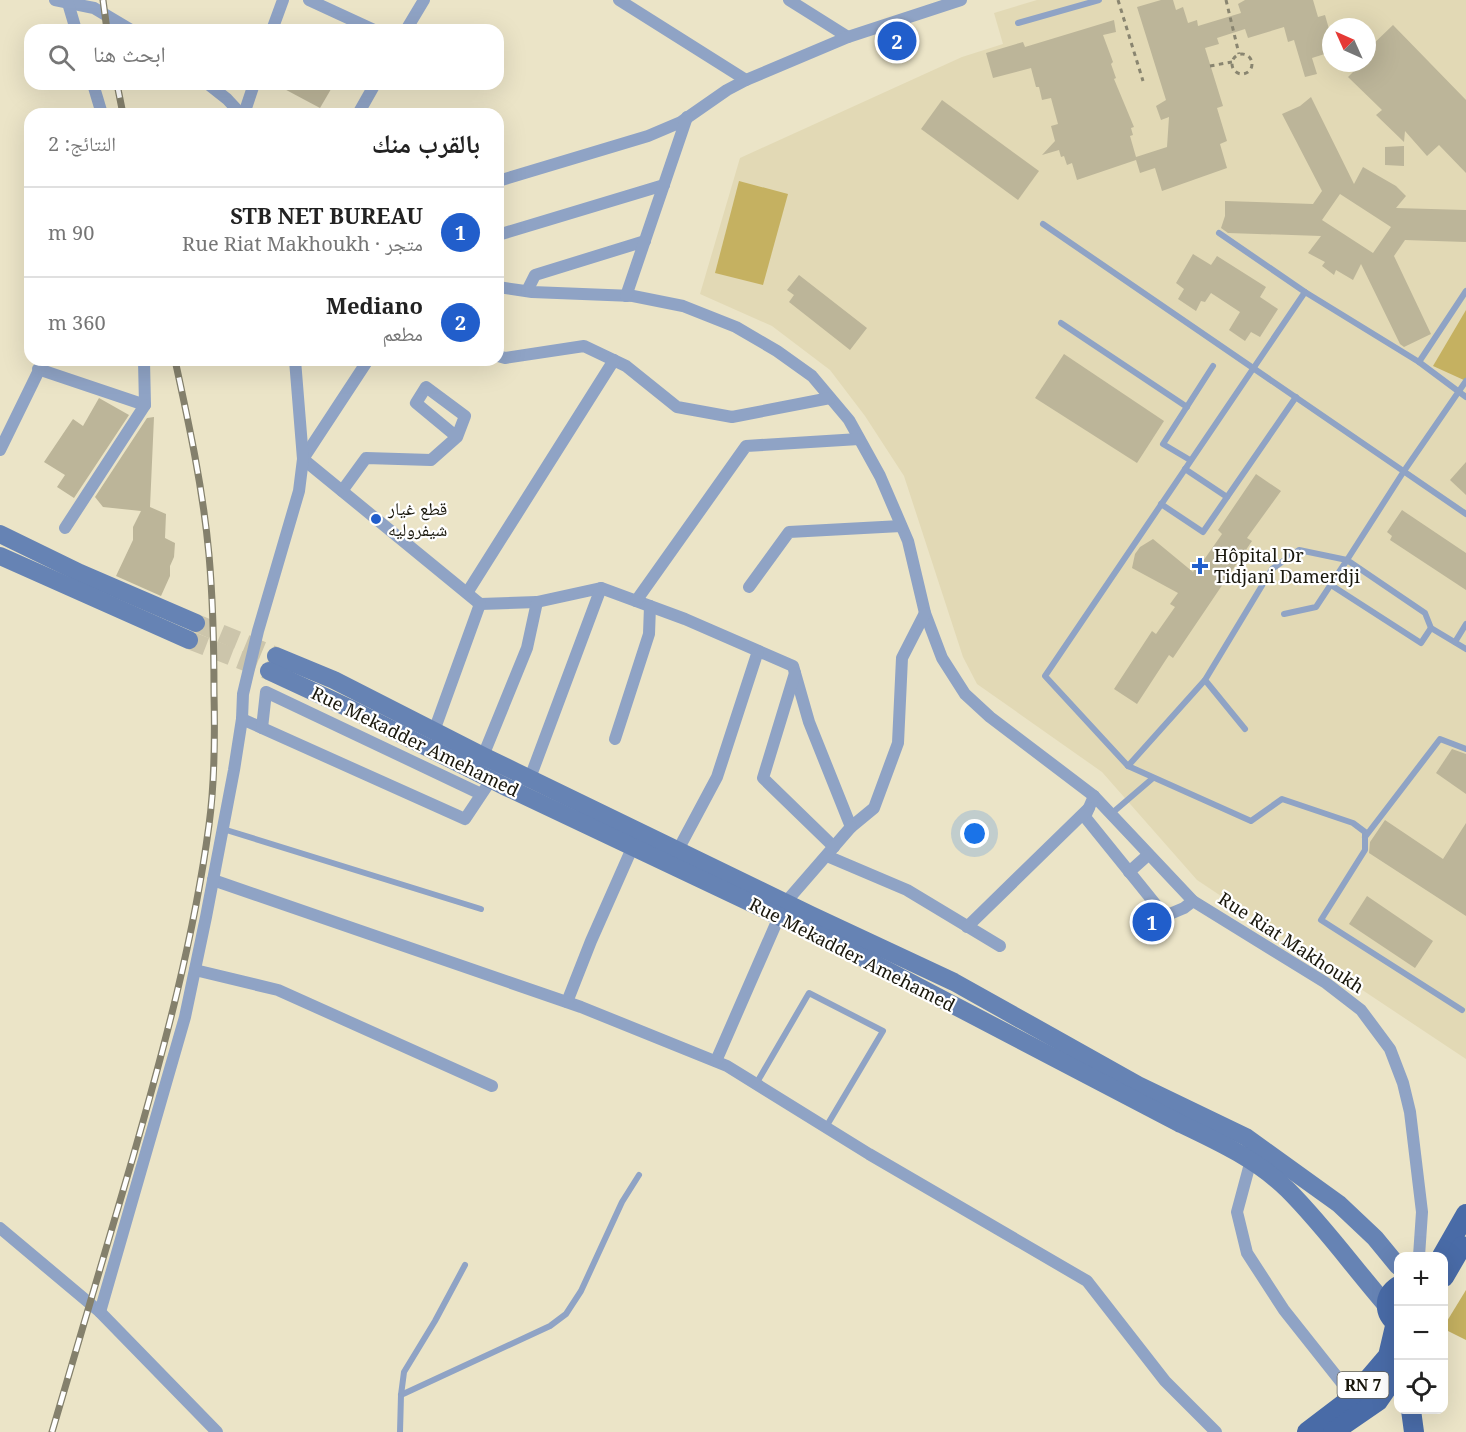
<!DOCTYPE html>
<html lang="ar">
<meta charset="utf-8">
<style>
body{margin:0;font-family:"Noto Serif","Noto Naskh Arabic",serif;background:#f2f2f2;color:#222;direction:rtl}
.controls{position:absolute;right:18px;bottom:18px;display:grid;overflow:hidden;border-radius:12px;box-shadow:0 6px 24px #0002}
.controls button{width:54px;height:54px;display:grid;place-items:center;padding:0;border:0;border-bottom:2px solid #e0e0e0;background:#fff;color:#222;font:30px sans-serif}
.compass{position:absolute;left:1322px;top:18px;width:54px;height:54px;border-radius:50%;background:#fff;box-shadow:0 6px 24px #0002;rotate:315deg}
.you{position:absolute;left:975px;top:834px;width:21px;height:21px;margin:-15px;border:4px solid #fff;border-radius:50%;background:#1a73e8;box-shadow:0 0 0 9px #1a73e833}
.badge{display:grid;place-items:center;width:39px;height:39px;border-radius:50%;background:#215ecb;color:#fff;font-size:20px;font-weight:700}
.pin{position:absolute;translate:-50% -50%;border:3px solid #fff;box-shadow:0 2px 6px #0006}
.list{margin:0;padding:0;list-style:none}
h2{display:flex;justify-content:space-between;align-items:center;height:78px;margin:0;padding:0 24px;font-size:26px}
h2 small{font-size:20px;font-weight:400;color:#767676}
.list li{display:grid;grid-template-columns:39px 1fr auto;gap:18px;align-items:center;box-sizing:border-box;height:90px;padding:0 24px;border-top:2px solid #e0e0e0}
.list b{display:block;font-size:22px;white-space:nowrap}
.list p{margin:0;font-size:20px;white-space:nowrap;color:#767676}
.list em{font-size:20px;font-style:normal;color:#767676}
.icon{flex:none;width:33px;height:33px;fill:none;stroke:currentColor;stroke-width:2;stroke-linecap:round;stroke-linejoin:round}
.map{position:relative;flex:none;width:1466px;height:1432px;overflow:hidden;direction:ltr}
.search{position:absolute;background:#fff;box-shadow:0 6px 24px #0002;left:24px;top:24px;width:480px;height:66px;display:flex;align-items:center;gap:15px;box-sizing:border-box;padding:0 21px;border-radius:18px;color:#767676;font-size:22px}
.panel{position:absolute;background:#fff;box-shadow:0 6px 24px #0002;left:24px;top:108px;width:480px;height:258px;border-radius:18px;direction:rtl}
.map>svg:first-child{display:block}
.built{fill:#e2d9b5;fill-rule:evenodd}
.green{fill:#c5b161}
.building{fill:#bcb599;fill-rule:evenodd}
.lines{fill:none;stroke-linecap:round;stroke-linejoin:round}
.secondary-tunnel{stroke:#ccc5ab;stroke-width:18;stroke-dasharray:18 9;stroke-linecap:butt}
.path{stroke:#898570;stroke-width:3;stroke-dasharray:4.5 4.5;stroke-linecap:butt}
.lane{stroke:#8fa3c5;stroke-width:6}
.street{stroke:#8fa3c5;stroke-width:12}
.secondary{stroke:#6683b4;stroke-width:18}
.primary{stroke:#496ba7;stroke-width:20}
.rail-casing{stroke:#84806c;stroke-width:7}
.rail{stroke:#fff;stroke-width:4.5;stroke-dasharray:14;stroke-linecap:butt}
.poi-dot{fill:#215ecb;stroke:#fff;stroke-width:2}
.labels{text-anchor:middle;stroke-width:4.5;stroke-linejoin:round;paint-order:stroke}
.shield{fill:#fff;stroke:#5e5d55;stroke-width:1.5}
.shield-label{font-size:16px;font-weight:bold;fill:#19170c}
.poi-label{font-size:18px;fill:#19170c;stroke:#fff;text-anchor:start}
.street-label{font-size:18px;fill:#19170c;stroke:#fff}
</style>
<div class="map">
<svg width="1466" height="1432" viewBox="0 0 1466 1432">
<rect width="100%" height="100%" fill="#ebe4c7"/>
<path class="built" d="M1037,0h429v1059l-269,-179 -95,-108 -125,-88 -14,-27 -59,-181 -39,-60 -35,-46 -58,-44 -72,-32 40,-136 222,-101 41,-13 -9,-31zM1331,27h36v36h-36z"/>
<g class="green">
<path d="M739,181l49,13 -25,91 -48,-12z"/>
<path d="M1466,310v71l-33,-15z"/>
<path d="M1466,1290v50l-22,-11v-3z"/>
</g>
<g class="building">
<path d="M1161,0h12l3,10 7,-3 5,16 9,-3 1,6 43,-13 -3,-9 7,-4h68l5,17 7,-2 6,21v16l-19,6 5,16 -12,3 -11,-37 -6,2 -4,-15 -36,11 -3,-9 -28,9 2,6 -14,4 18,58 -6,2 10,33 -7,3 7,24 -65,23 -7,-23 -15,5 -4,-13 -59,20 -5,-17 -5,2 -3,-9 -3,1 -2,-7 -17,5 13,-14 -4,-15 7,-2 -7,-26 -9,2 -3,-13h-3l-5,-19 -38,10 -7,-25 37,-11 2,5 89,-27 2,12 -13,3 10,27 -2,2 5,14 -2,1 20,48 -3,1 2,7 -3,1 6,21 31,-10 2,-30 -8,3 -5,-14 10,-6 -29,-93z"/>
<path d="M1393,25l73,75v73l-27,-28 -12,11 -22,-25 -1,11 -28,-27 6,-5 -34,-33 14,-14h5v-13z"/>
<path d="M275,84h59l-14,24z"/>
<path d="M1311,97l43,87 9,-17 33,19 10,10 -10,12 70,2v32l-61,-2 -11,16 37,78 -27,13 -4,-3 -39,-80 -8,16 -17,-10 -2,5 -12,-9 3,-4 -17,-9 13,-17 -93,-3 -7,-5 4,-12v-15l88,3 9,-13 -40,-77 18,-8zM1340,194l51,33 -18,26 -51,-33z"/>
<path d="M942,100l97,71 -21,29 -97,-71z"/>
<path d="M1404,146v20l-19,-1v-18z"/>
<path d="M1193,254l18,11 6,-9 49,31 -6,10 18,12 -18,28 -9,-5 -6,9 -16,-11 11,-18 -29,-19 -6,9 -4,-1 -5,10 -18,-12 6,-10 -8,-6z"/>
<path d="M799,275l68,53 -17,22 -61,-48 5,-7 -7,-5z"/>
<path d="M1064,354l100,67 -27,42 -102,-65z"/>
<path d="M99,398l30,17 -55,83 -17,-11 8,-12 -21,-13 29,-43 10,7z"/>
<path d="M154,417l-4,90 16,7 -1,24 10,5 -1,14 -4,9v10l-9,20 -45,-20 17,-36v-13l8,-16 -38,-4 -8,-10 52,-79z"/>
<path d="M1466,462v33l-16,-15z"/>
<path d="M1256,474l25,17 -34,47 5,3 -79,117 -4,-3 -32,49 -23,-15 38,-58 4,3 19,-27 -5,-3 8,-11 -46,-25 3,-14 5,-7 13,-8 40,33 6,-10 2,2 21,-30 -4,-4z"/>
<path d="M1402,510l64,43v37l-76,-50 2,-4 -5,-4z"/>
<path d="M1452,749l14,5v40l-30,-21z"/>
<path d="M1385,820l58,39 23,-36v93l-97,-63 1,-11z"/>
<path d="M1367,896l66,45 -18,27 -66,-44z"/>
</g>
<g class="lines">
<g class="secondary-tunnel">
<path d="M196,623l80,33"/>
<path d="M189,640l80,31"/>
</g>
<g class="path">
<path d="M1118,0l25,81"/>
<path d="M1226,0l13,54"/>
<circle cx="1242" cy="64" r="10"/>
<path d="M1210,66l22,-4"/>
</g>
<g class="lane">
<path d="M1018,23l81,-23"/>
<path d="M1043,224l423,290"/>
<path d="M1219,233l86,59"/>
<path d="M1061,323l126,84"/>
<path d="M1419,362l47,35"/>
<path d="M1466,381l-62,90 -57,89 78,53 6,15 35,21"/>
<path d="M1190,460l-27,-16 50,-78"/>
<path d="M1185,469l42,28"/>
<path d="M1161,504l42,28 93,-135"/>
<path d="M1331,585l90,58 10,-15"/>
<path d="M1455,642l11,-18"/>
<path d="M1205,680l67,-111 27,-19 48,10 -31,47 -32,7"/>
<path d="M1245,729l-40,-49 -77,86 -83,-90 260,-384 114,70 47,-71"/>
<path d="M1128,766l123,55 31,-22 71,24 12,9v18l-44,70 141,90"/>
<path d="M1111,814l42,-36"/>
<path d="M223,829l258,80"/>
<path d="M1365,837l75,-98 26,10"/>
<path d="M756,1084l53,-91 74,38 -57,96"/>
<path d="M401,1395l149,-69 16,-12 15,-23 41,-89 17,-27"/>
<path d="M400,1432l1,-37 3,-23 31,-51 30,-56"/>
</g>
<g class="street">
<path d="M55,0l39,8 37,22"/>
<path d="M309,0l65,30"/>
<path d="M619,0l127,80"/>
<path d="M789,0l59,37"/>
<path d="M68,3l8,27"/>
<path d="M272,30l11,-30"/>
<path d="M406,30l18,-30"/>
<path d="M93,84l9,30"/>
<path d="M208,84l19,15 14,15"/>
<path d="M244,114l10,-30"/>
<path d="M358,114l17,-30"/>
<path d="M498,181l150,-45 33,-14 46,-32 19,-10 102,-43 113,-37"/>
<path d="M498,235l166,-50"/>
<path d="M498,287l34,5 101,4 50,10 53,21 41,24 35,25 37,44 31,56 28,65 17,72 17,45 23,36 25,23 104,79 99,105 133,82 35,27 29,39 13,34 7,29 12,100 -3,44"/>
<path d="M527,291l8,-16 110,-34"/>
<path d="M626,296l61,-179"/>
<path d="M498,356l7,2 79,-12 42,20 51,41 55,10 98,-19"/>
<path d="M368,360l-65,99 177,145 57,-2 64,-14 84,31 108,47 16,56 42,105 23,-19 24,-65 4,-85 23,-45"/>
<path d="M38,369l107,36 -1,-44"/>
<path d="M0,450l44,-90"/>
<path d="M342,491l24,-33 65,2 26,-23 -41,-34 10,-16 39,29 -8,21"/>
<path d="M65,528l80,-123"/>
<path d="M749,587l40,-55 112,-6"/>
<path d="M467,593l147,-233"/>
<path d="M636,601l110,-155 113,-7"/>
<path d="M795,673l-32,105 71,69"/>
<path d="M242,719l223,100 26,-39"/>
<path d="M262,728l4,-36 215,102"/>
<path d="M434,731l46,-127"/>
<path d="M615,739l34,-105 1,-28"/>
<path d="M483,756l44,-108 10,-46"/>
<path d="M530,778l71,-190"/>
<path d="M1094,796l-9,21 80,99 19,-8 9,-7"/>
<path d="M678,850l39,-73 41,-126"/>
<path d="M827,856l80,34 93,56"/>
<path d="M1129,872l19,-17"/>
<path d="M213,880l368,127 146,59 142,88 218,127 78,100 51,51"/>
<path d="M967,927l122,-119"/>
<path d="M195,970l83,20 214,96"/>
<path d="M567,1002l24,-61 42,-95"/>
<path d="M716,1061l69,-158 66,-76"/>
<path d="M1251,1160l-14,52 10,41 37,57 69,87"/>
<path d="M0,1228l100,84 117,120"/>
<path d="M100,1312l85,-295 21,-100 28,-147 8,-51 1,-25 15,-63 41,-140 4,-32 -8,-99"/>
</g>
<g class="secondary">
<path d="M0,534l80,39 116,50"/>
<path d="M0,556l189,84"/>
<path d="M276,656l58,24 149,76 328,159 143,67 184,103 108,52 93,67 36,34 23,28"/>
<path d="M269,671l84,39 151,76 323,153 352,184c38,18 79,37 109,67 36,36 66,78 99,116"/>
</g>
<g class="primary">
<path d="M1442,1256l24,-42"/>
<path d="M1444,1277l18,-31"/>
<path d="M1398,1286c-15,10 -15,28 0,38"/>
<path d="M1411,1410l3,22"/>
<path d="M1307,1432l46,-35 35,-41 8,-34"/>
<path d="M1333,1432l45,-31 20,-29"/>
</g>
<g class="rail-casing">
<g id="rail">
<path d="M103,0l4,30"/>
<path d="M117,84l6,30"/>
<path d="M52,1432c27,-92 54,-183 81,-275 31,-109 61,-219 76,-332 6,-44 6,-88 5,-132 0,-46 -1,-92 -5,-138 -6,-66 -20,-131 -34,-195"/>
</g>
</g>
<use href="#rail" class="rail"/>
</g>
<g class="poi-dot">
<circle cx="376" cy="519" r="6"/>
<path d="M1197 557h6v6h6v6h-6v6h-6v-6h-6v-6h6z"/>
</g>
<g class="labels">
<rect class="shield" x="1337.5" y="1372" width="51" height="26" rx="4.5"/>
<g class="shield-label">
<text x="1363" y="1391">RN 7</text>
</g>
<g class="poi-label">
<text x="388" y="515">قطع غيار<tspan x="388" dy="21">شيفروليه</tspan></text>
<text x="1214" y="562">Hôpital Dr<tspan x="1214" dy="21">Tidjani Damerdji</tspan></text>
</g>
<g class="street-label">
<text transform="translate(415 742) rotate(26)" y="6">Rue Mekadder Amehamed</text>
<text transform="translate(1291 943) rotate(33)" y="6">Rue Riat Makhoukh</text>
<text transform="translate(852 955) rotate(27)" y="6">Rue Mekadder Amehamed</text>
</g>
</g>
</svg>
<div class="controls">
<button>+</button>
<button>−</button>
<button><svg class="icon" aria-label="locate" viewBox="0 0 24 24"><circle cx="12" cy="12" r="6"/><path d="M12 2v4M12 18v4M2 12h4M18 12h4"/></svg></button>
</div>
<svg class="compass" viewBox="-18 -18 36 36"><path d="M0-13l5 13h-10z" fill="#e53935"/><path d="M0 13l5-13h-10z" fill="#767676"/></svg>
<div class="you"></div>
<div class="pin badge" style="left:1152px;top:922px">1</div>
<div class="pin badge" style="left:897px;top:41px">2</div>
<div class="search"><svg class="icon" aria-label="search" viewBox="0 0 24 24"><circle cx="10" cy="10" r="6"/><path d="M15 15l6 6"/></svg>ابحث هنا</div>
<section class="panel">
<h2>بالقرب منك<small>النتائج: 2</small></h2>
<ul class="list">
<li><span class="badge">1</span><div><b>STB NET BUREAU</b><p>متجر · Rue Riat Makhoukh</p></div><em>90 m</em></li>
<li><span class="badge">2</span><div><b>Mediano</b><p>مطعم</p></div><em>360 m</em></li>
</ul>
</section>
</div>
